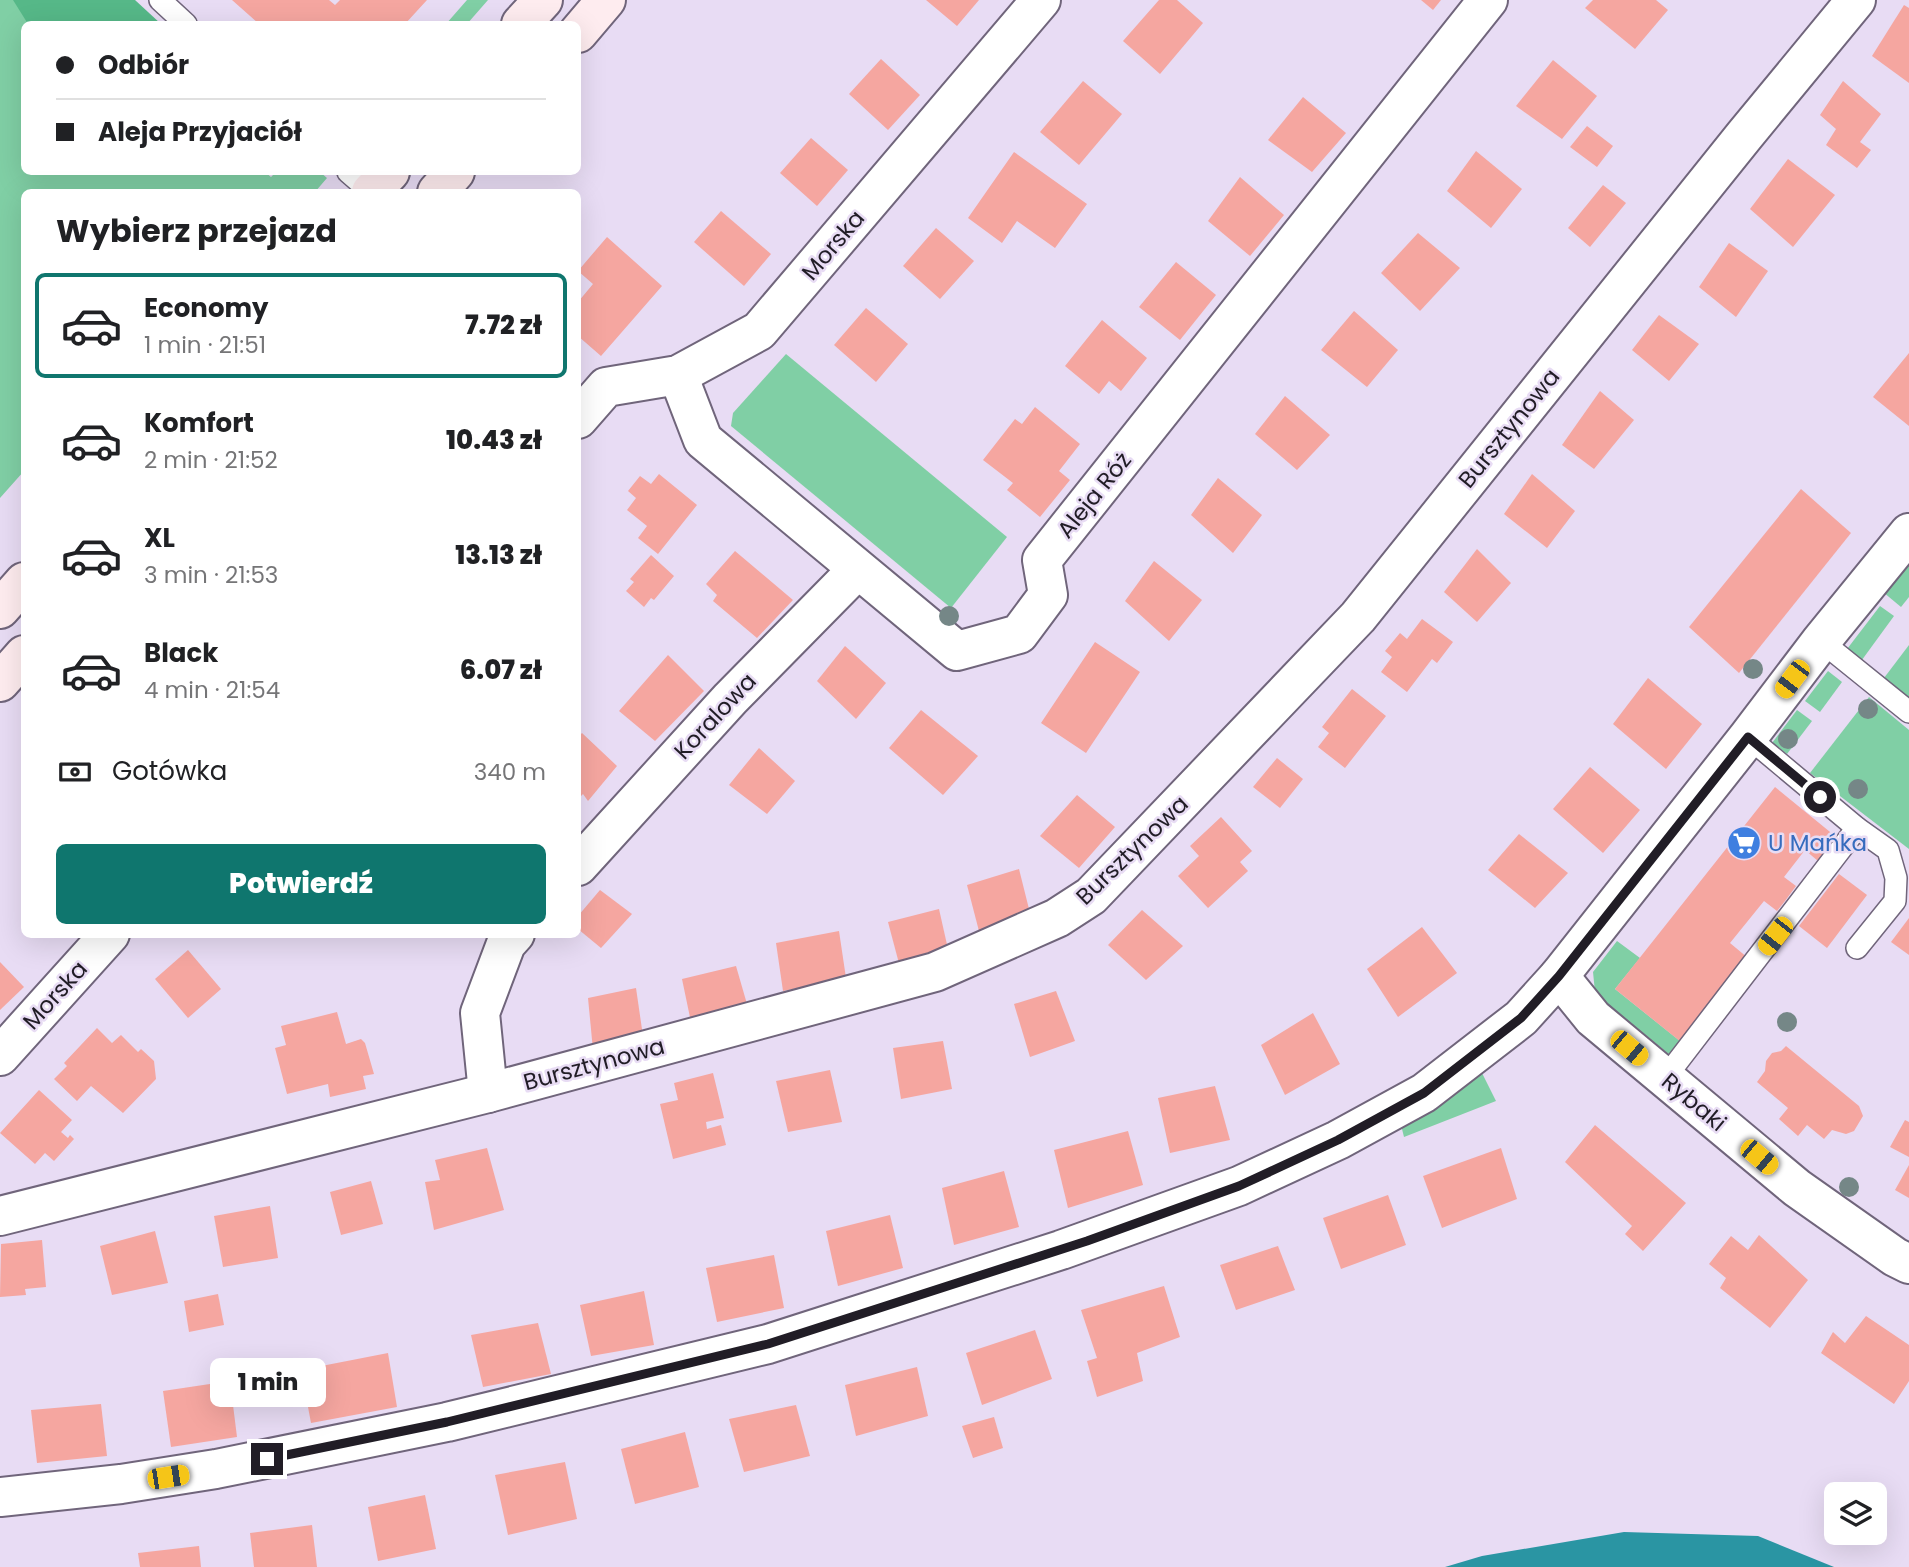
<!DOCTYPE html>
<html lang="pl">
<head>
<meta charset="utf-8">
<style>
  body { margin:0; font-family:Poppins,sans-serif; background:#f6f6f6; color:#202124; height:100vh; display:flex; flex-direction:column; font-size:26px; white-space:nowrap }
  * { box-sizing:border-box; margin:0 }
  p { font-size:23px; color:#757577 }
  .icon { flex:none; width:38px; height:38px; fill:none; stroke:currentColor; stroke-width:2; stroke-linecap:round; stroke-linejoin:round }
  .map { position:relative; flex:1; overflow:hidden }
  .panel { position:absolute; left:21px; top:189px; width:560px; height:749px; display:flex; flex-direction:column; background:#fff; border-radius:10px; box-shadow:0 7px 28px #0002 }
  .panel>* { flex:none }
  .top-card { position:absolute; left:21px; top:21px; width:560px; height:154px; border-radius:10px; box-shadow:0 7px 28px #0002; display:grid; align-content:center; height:154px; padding:0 35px; background:#fff }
  .tools { position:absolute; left:1824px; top:1482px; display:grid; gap:14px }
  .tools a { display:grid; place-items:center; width:63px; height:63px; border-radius:10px; background:#fff; box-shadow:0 7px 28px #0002; font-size:35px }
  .end { position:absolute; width:32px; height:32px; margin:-16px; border:9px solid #211d26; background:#fff; box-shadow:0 0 0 4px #fff }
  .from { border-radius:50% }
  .bubble { position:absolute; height:49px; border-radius:10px; background:#fff; box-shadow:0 7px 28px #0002; font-size:23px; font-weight:800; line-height:49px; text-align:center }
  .car { position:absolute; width:21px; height:42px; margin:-21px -10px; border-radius:9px; box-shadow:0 0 5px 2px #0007; background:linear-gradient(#f5c518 24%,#345 0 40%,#f5c518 0 76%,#345 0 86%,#f5c518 0) }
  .top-card b { display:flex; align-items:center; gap:24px; height:66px; font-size:26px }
  .top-card b+b { border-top:2px solid #e0e0e0 }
  .top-card i { width:18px; height:18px; background:#202124 }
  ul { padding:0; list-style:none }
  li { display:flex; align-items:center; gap:21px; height:105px; margin:0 14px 10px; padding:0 21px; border:4px solid transparent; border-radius:10px }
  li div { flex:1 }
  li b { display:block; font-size:26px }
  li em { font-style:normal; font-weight:800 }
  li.active { border-color:#0f766e }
  li>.icon { width:63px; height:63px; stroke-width:1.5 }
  h2 { padding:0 35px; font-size:32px; line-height:84px }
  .pay { display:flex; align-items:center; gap:18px; height:77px; padding:0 35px; font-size:26px }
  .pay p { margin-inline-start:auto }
  .action { display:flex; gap:14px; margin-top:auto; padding:14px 35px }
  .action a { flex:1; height:80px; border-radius:10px; background:#0f766e; color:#fff; font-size:28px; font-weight:800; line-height:80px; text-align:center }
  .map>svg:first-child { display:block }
</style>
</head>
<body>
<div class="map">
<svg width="1909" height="1567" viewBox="0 0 1909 1567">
  <rect width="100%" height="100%" fill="#e8dcf4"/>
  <!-- green -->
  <g fill="#80cfa5">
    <polygon points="0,0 23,0 49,24 24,24 24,172 265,172 271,177 276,172 320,172 327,178 315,192 24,192 24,471 0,498"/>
    <polygon points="467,0 488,0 467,24 446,24"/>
    <polygon points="786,354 1007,537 951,608 731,426 733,413"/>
    <polygon points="1909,558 1909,597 1901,607 1883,592"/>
    <polygon points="1880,606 1894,616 1859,664 1844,653"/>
    <polygon points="1909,645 1909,698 1884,678"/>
    <polygon points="1828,671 1842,682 1820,712 1805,701"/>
    <polygon points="1869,697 1909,730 1909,849 1810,773"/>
    <polygon points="1797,710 1812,721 1787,754 1772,743"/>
    <polygon points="1617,941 1640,958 1615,989 1680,1041 1670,1055 1601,999 1595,992 1593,972"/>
    <polygon points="1481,1071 1496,1101 1404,1137 1401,1125"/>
  </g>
  <!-- forest -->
  <polygon fill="#56b888" points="13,0 135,0 161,24 28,24"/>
  <!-- water -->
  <polygon fill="#2a95a3" points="1624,1532 1758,1536 1834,1567 1445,1567 1482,1556"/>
  <!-- building -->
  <g fill="#f5a6a0">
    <polygon points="232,0 329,0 335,5 340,0 427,0 405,24 259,24"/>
    <polygon points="926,0 979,0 957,26"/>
    <polygon points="1159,0 1177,0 1203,23 1160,74 1123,41"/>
    <polygon points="1421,0 1441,0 1433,10"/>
    <polygon points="1593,0 1656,0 1668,10 1635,49 1585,8"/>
    <polygon points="1904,5 1909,8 1909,83 1872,56"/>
    <polygon points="881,59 920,95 888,130 849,94"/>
    <polygon points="1553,60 1597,96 1562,139 1516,106"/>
    <polygon points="1083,81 1122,114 1079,165 1040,132"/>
    <polygon points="1843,81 1881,114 1860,142 1871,150 1857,168 1826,145 1836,129 1820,115"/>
    <polygon points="1303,97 1346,133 1312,172 1268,140"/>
    <polygon points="1587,126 1613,146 1597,167 1570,147"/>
    <polygon points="811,138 848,170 817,206 780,173"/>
    <polygon points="1476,151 1522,189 1491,228 1447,191"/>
    <polygon points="1014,152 1087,204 1055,248 1017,221 1002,243 968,218"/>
    <polygon points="1788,159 1835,195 1793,247 1750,209"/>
    <polygon points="1240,177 1284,215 1250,256 1208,221"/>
    <polygon points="1603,185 1626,203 1590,247 1568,228"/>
    <polygon points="721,211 771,254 744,286 694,242"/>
    <polygon points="936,228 974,261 940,299 903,266"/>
    <polygon points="1418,233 1460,268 1420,311 1381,273"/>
    <polygon points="607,237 662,286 601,356 578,336 578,302 593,284 578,271"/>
    <polygon points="1729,243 1768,271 1736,317 1699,287"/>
    <polygon points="1176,262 1216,295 1180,340 1139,307"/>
    <polygon points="866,308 908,344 876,382 834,345"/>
    <polygon points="1354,311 1398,350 1367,387 1321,350"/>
    <polygon points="1659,315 1699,344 1669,381 1632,350"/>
    <polygon points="1102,320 1147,358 1121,391 1109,381 1099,394 1065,366"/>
    <polygon points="1909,353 1909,426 1873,397"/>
    <polygon points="1600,391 1634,420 1594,469 1562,445"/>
    <polygon points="1285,396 1330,435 1297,470 1255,434"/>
    <polygon points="1035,407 1080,444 1059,471 1070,480 1040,517 1007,490 1013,483 983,460 1015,419 1022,424"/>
    <polygon points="659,474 697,505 658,554 638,538 647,526 627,510 636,498 628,491 640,476 651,484"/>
    <polygon points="1532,474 1575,511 1547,548 1504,514"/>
    <polygon points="1218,478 1262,515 1233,553 1191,515"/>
    <polygon points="1801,489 1851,533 1739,673 1689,627"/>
    <polygon points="1477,549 1511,583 1477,622 1444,592"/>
    <polygon points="735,551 793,600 757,638 713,601 717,595 706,584"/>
    <polygon points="651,555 674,576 654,600 651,598 644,607 626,591 634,582 630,579"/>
    <polygon points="1154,561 1202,600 1169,641 1125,601"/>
    <polygon points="1422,619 1453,642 1437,663 1432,659 1407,692 1381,672 1392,657 1385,651 1400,633 1407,639"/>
    <polygon points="1095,642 1140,672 1086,753 1041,723"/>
    <polygon points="845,646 886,683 856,719 817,681"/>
    <polygon points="668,655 704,691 655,741 619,711"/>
    <polygon points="1648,678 1702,724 1666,769 1613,724"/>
    <polygon points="1352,689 1386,716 1345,768 1318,747 1329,733 1322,727"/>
    <polygon points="921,710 978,756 943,795 889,748"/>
    <polygon points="582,733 617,766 588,801 583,794 578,799 578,737"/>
    <polygon points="759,748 795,781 767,814 729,785"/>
    <polygon points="1277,758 1303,779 1280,808 1253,787"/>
    <polygon points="1590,767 1640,810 1603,853 1553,809"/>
    <polygon points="1775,787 1835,836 1824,849 1827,851 1818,861 1805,850 1784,877 1796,886 1785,901 1777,911 1764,901 1730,943 1748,958 1681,1042 1615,989"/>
    <polygon points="1077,795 1115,827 1079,868 1040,836"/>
    <polygon points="1221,817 1252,851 1240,862 1248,871 1208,908 1178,876 1199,856 1190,846"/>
    <polygon points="1519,834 1568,873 1535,908 1488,870"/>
    <polygon points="1019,869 1031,917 980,935 967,885"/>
    <polygon points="1839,874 1867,895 1827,948 1799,926"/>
    <polygon points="600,890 632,914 601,948 578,929 578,916"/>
    <polygon points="939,909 950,958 901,971 888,922"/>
    <polygon points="1142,910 1183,946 1146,980 1108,945"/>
    <polygon points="1909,918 1909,955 1891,942"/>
    <polygon points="1422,927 1457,973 1398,1017 1367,969"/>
    <polygon points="839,931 846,978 783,991 776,943"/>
    <polygon points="188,950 221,989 188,1018 155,979"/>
    <polygon points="0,962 24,987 0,1010"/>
    <polygon points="736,966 749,1011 692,1027 682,979"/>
    <polygon points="636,988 644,1043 593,1050 588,998"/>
    <polygon points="1056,991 1075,1041 1030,1057 1014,1004"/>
    <polygon points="337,1012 346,1044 361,1039 365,1043 374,1074 363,1076 366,1089 330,1097 328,1084 287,1094 275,1048 286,1045 281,1026"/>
    <polygon points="1313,1013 1340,1064 1285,1095 1261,1045"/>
    <polygon points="97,1028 112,1043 121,1035 138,1052 141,1049 154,1061 156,1079 123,1113 91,1086 77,1101 54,1079 67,1066 64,1063"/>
    <polygon points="943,1041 952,1089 901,1099 893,1048"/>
    <polygon points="1786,1046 1859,1106 1863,1116 1854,1131 1846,1134 1832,1130 1824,1139 1807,1125 1798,1136 1779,1119 1788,1108 1757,1082 1765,1071 1766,1061 1772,1053 1781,1051"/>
    <polygon points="830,1070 842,1122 788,1132 776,1081"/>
    <polygon points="713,1073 724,1118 706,1122 707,1129 721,1125 726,1145 673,1159 660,1104 678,1100 674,1083"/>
    <polygon points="1215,1086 1230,1140 1170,1153 1158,1098"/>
    <polygon points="39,1090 72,1120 61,1132 68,1138 70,1135 74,1139 54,1161 45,1153 35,1164 0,1133"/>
    <polygon points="1905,1120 1909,1122 1909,1157 1890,1147"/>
    <polygon points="1595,1125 1686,1203 1643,1251 1625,1234 1632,1226 1565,1162"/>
    <polygon points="1128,1131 1143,1185 1068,1208 1054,1150"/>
    <polygon points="487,1148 504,1210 434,1230 425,1182 440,1180 435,1160"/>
    <polygon points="1501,1148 1517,1199 1442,1228 1423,1176"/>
    <polygon points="1909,1165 1909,1198 1895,1190"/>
    <polygon points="1004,1171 1019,1227 954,1245 942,1188"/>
    <polygon points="371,1181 383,1224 341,1235 330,1192"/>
    <polygon points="1388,1195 1406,1245 1341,1269 1323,1218"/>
    <polygon points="270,1206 278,1258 223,1267 214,1216"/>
    <polygon points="890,1215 903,1268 838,1286 826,1231"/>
    <polygon points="155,1231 168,1283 112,1295 100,1246"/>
    <polygon points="1759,1235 1808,1280 1770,1328 1720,1288 1726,1278 1709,1264 1731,1236 1748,1250"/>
    <polygon points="42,1240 46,1287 25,1289 26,1295 0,1297 1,1244"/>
    <polygon points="1278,1246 1295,1290 1236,1310 1220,1265"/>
    <polygon points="774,1255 784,1308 717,1322 706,1268"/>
    <polygon points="1164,1286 1180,1337 1137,1353 1143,1381 1097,1397 1087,1361 1097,1358 1081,1310"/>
    <polygon points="644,1291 654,1345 591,1356 580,1305"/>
    <polygon points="218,1294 224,1325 189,1332 184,1301"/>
    <polygon points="1866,1316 1909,1345 1909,1381 1894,1404 1821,1353 1833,1332 1845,1343"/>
    <polygon points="538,1323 551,1374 483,1387 471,1335"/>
    <polygon points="1035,1330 1052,1379 982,1405 966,1353"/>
    <polygon points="388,1353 397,1407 311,1423 301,1370"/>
    <polygon points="917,1367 928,1416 856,1436 845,1385"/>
    <polygon points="230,1381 237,1437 171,1447 163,1391"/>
    <polygon points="101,1404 107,1456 37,1463 31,1410"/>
    <polygon points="796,1405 810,1456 744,1472 729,1419"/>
    <polygon points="994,1417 1003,1448 973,1458 962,1426"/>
    <polygon points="685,1432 699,1487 635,1504 621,1449"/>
    <polygon points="565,1462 577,1519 508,1535 495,1475"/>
    <polygon points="425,1495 436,1549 378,1561 368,1507"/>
    <polygon points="312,1525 317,1567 254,1567 250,1533"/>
    <polygon points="199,1546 201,1567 140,1567 138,1553"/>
  </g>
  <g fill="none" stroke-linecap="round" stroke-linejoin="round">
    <!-- service casing -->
    <g stroke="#70657b" stroke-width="24">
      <g id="service">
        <polyline points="160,0 186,24"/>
        <polyline points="348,172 371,192"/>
        <polyline points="1821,641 1909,712"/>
        <polyline points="1748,737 1857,828 1888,850 1896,878 1895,901 1857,948"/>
        <polyline points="1665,1078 1857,828"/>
      </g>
    </g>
    <!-- minor casing -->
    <g stroke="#70657b" stroke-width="42">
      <g id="minor">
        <polyline points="678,375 703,440 957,651 1019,634 1048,595 1042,560 1488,0"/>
        <polyline points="578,419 606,387 678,375 759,331 1041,0"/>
        <polyline points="578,866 730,699 857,570"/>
        <polyline points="1559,976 1593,1018 1797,1188 1895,1257 1909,1264"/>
        <polyline points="0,1056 110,934"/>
        <polyline points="488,1093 480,1013 506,944 515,934"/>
        <polyline points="0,1216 488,1093 935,972 1057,918 1091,896 1358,617 1744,136 1856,0"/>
        <polyline points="0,1497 121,1484 216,1469 447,1422 768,1344 1061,1250 1239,1186 1338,1140 1424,1093 1521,1018 1559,976 1748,737 1821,641 1909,533"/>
      </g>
    </g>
    <!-- secondary casing -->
    <g stroke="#70657b" stroke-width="42">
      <g id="secondary">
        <polyline points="521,24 543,0"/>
        <polyline points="578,33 606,0"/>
        <polyline points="371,192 390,172"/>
        <polyline points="437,192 455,172"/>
        <polyline points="0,609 24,582"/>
        <polyline points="0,682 24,655"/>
      </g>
    </g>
    <!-- service -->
    <use href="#service" stroke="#fff" stroke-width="21"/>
    <!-- minor -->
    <use href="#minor" stroke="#fff" stroke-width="38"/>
    <!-- secondary -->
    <use href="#secondary" stroke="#feecef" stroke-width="38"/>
  </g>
  <!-- trees -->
  <g fill="#758787">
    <circle cx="949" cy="616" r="10"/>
    <circle cx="1753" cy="669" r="10"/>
    <circle cx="1868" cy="709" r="10"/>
    <circle cx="1788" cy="739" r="10"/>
    <circle cx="1858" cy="789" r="10"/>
    <circle cx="1787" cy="1022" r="10"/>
    <circle cx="1849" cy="1187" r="10"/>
  </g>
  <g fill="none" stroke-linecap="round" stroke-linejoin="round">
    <!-- route -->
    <polyline stroke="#211d26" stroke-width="9" points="267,1459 447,1422 768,1344 1087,1241 1239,1186 1338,1140 1424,1093 1521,1018 1559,976 1748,737 1820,797"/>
  </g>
  <!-- icons -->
  <defs>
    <g id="supermarket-disc" transform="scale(1.75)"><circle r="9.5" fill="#3f7fe0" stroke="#e8dcf4"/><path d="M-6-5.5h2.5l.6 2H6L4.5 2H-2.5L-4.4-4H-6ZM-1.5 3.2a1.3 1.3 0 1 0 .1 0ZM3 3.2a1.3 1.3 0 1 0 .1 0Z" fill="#fff"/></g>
  </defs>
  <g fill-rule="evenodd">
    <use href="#supermarket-disc" x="1744" y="843"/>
  </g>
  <g text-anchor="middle" stroke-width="5" stroke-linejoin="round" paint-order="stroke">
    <!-- street labels -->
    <g font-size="23" fill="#211d26" stroke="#e8dcf4">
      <text transform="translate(833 245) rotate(-50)" y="8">Morska</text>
      <text transform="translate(1509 428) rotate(-51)" y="8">Bursztynowa</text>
      <text transform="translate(1094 495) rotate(-51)" y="8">Aleja Róż</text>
      <text transform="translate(715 716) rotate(-47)" y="8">Koralowa</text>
      <text transform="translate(1132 850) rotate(-44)" y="8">Bursztynowa</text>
      <text transform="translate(55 995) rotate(-48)" y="8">Morska</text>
      <text transform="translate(594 1064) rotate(-15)" y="8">Bursztynowa</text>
      <text transform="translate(1694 1102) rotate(40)" y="8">Rybaki</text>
    </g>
    <!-- shop labels -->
    <g font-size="23" fill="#366cbe" stroke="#e8dcf4" text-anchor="start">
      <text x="1768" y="851">U Mańka</text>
    </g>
  </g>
</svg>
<div class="tools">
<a><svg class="icon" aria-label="layers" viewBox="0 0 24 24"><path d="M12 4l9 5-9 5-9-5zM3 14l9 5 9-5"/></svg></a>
</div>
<i class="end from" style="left:1820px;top:797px"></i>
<i class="end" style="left:267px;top:1459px"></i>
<div class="bubble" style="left:210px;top:1358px;width:116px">1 min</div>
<i class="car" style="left:1792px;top:679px;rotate:217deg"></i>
<i class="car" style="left:1775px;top:936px;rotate:218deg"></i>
<i class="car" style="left:1629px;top:1048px;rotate:130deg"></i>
<i class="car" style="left:1759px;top:1157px;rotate:130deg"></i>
<i class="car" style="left:168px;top:1477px;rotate:81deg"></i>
<div class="top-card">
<b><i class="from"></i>Odbiór</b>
<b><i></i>Aleja Przyjaciół</b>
</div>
<section class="panel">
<h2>Wybierz przejazd</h2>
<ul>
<li class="active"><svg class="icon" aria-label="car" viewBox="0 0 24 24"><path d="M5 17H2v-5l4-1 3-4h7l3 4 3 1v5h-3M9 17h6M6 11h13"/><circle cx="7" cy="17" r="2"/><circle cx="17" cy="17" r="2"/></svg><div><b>Economy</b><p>1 min · 21:51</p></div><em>7.72 zł</em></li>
<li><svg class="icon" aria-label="car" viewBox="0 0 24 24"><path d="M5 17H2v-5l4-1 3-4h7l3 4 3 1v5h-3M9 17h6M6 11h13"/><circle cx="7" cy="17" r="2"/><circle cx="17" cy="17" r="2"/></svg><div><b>Komfort</b><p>2 min · 21:52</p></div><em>10.43 zł</em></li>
<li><svg class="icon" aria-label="car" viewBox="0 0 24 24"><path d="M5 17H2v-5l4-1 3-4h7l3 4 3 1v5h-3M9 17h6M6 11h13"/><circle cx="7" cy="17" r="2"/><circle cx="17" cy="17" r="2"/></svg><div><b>XL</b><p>3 min · 21:53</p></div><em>13.13 zł</em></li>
<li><svg class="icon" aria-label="car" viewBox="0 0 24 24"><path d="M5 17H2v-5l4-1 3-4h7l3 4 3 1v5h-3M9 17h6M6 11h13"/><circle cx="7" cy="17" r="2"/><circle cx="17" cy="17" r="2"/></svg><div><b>Black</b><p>4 min · 21:54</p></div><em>6.07 zł</em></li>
</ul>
<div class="pay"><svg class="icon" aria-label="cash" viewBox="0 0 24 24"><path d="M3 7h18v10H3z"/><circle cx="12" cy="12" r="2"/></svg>Gotówka<p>340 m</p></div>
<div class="action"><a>Potwierdź</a></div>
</section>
</div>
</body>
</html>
